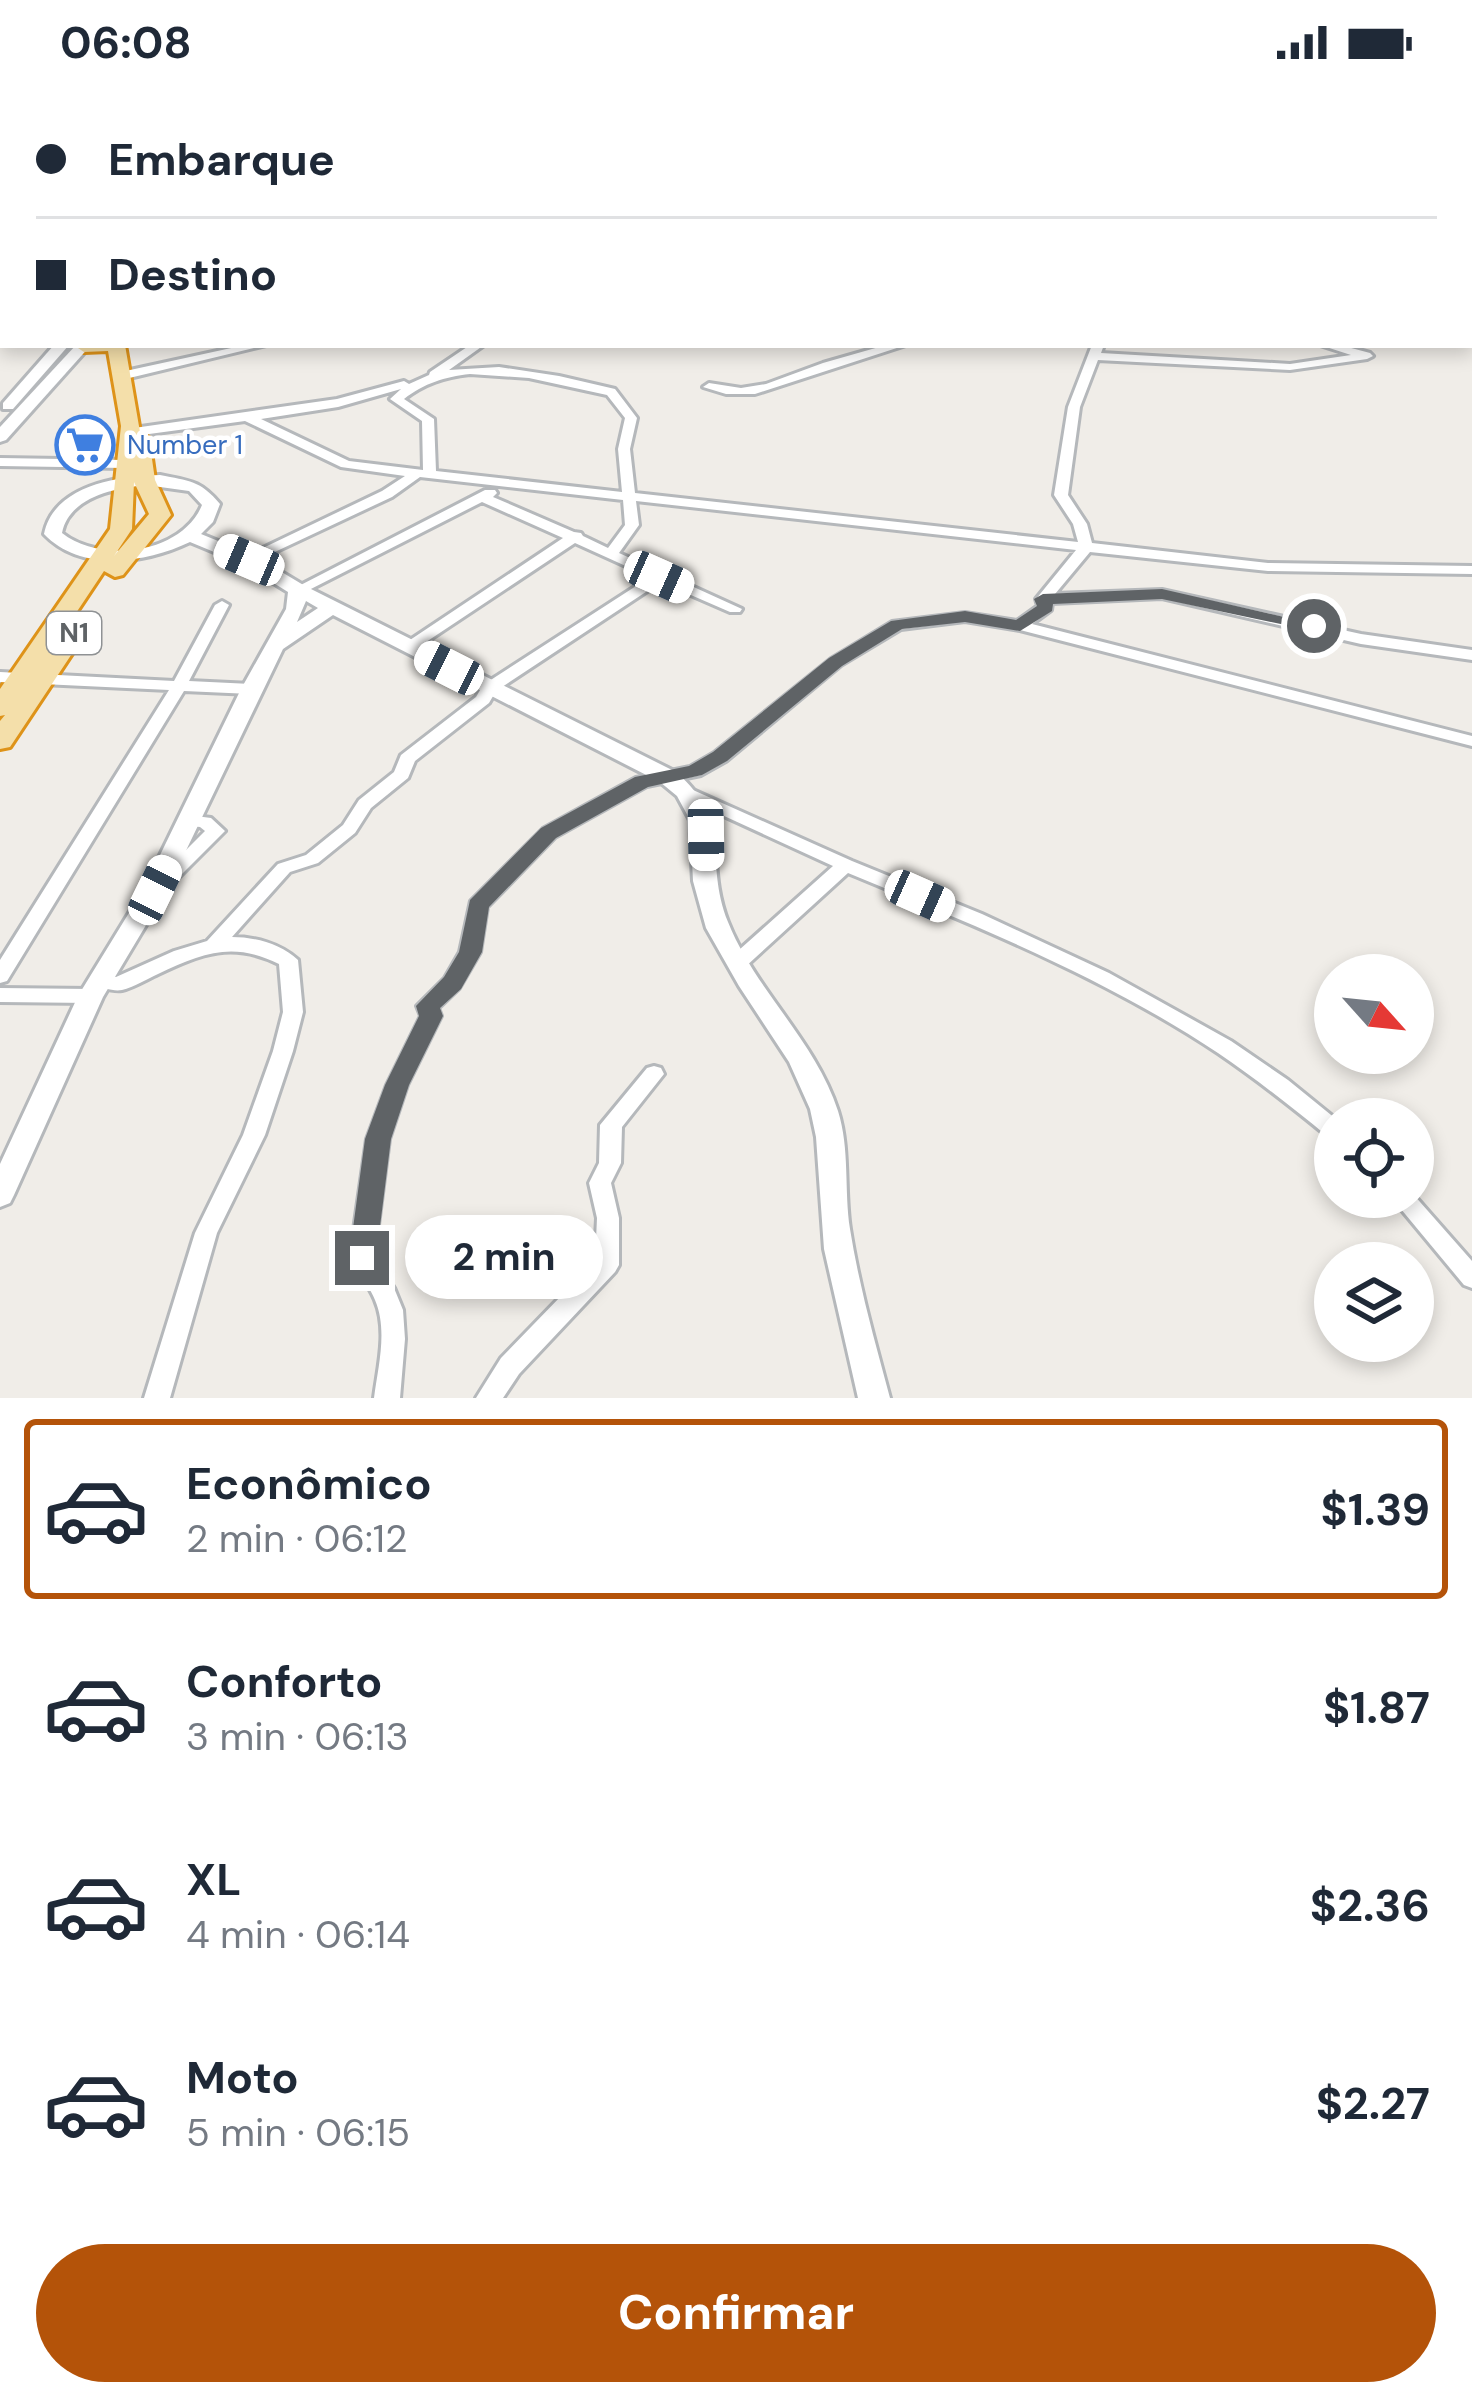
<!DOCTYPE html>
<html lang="pt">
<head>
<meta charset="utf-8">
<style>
  body { margin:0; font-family:"DM Sans",sans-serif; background:#f6f6f7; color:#1f2937; height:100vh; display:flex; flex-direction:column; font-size:45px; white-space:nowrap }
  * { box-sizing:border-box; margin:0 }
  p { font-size:39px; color:#747a83 }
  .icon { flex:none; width:66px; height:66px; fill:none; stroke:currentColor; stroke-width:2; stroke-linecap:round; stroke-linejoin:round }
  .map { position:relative; height:1314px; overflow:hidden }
  .side { display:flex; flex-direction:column; background:#fff; flex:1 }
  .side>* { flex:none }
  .hud { position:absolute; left:0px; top:0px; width:1473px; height:264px; box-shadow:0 6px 18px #0003; display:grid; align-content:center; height:264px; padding:0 36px; background:#fff }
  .needle { width:78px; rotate:117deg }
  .tools { position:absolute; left:1314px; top:870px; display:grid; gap:24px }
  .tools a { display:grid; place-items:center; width:120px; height:120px; border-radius:50%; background:#fff; box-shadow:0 6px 18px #0003; font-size:60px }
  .end { position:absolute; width:54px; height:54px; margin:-27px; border:15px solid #5f6366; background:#fff; box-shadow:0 0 0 6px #fff }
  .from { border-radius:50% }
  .bubble { position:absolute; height:84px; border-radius:42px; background:#fff; box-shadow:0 6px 18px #0003; font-size:39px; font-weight:700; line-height:84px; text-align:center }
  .car { position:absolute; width:36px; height:72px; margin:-36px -18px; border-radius:15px; box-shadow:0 0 9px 3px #0007; background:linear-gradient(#fff 24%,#345 0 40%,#fff 0 76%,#345 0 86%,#fff 0) }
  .hud b { display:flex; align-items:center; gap:42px; height:114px; font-size:45px }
  .hud b+b { border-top:3px solid #e0e1e3 }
  .hud i { width:30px; height:30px; background:#1f2937 }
  ul { padding:21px 0 0; list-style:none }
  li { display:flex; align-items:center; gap:36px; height:180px; margin:0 24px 18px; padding:0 12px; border:6px solid transparent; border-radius:12px }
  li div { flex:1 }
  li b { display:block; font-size:45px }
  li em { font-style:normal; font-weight:700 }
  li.selected { border-color:#b45309 }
  li>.icon { width:108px; height:108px; stroke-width:1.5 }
  .button { display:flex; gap:24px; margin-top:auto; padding:24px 36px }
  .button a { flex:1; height:138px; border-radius:72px; background:#b45309; color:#fff; font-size:48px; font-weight:700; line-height:138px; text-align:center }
  .status { display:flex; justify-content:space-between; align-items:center; height:84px; padding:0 60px; background:#fff; direction:ltr }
  .status svg { height:33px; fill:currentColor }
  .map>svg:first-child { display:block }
</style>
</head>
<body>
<div class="status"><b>06:08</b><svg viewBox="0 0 49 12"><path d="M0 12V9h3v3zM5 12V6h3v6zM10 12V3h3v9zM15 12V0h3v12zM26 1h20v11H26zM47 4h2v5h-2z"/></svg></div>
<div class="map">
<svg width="1472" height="1314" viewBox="0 0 1472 1314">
  <rect width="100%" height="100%" fill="#f0ede8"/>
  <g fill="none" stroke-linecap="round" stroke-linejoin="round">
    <!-- stream -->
    <polyline stroke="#b1ddf6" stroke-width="3" points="1338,0 1347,3"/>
    <!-- minor casing -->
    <g stroke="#b5b8bb" stroke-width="6">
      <g id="minor">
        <polygon points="397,0 408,0 404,3 393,3"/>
        <polygon points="494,0 506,0 501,3 489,3"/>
        <polygon points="756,0 766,0 763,3 753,3"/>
        <polygon points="839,0 849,0 853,3 843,3"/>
        <polygon points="1045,0 1054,0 1052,3 1043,3"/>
        <rect x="0" y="71" width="3" height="6"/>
        <rect x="1470" y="90" width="2" height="6"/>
        <polygon points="3,141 3,147 0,148 0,142"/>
        <polygon points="3,211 3,217 0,218 0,212"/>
        <rect x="0" y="228" width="3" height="6"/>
        <polygon points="245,261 266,261 121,296 115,292 121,288"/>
        <path d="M470,261H484L449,286L499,283L559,292L615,305L637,334L630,365L635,409L1078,458L1073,440L1054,411L1068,323L1092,261H1104L1101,269L1290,280L1351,271L1320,261H1340L1370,269L1373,272L1367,275L1290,286L1098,276L1080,323L1068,411L1087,440L1092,459L1268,479L1472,482V490L1268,487L1090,468L1055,510L1162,506L1361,550L1472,566V576L1361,560L1162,514L1052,519L1051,526L1032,540L1472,652V662L1020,546L965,537L901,545L841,581L726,677L701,691L647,702L555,753L487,823L480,868L459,904L438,924L441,932L407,1001L389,1055L374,1172L394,1204L403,1226L405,1255L400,1314H374C378,1283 388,1246 375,1216C369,1201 358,1189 350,1174L367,1055L387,1001L421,932L417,922L445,894L460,868L471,817L543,745L636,694L690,683L714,669L831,575L892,538L965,529L1017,537L1038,522L1036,515L1076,466L636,417L639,441L619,469L742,525L740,528H730L661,498L496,607L489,619L415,677L408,694L371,724L355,749L318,779L290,788L232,853C255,853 281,860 298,876L303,928L293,967L265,1051L217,1149L170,1314H144L195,1149L243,1051L273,967L283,928L279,880C233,857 202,869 158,890C147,895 134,903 122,906C113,908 103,903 94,901L91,896L94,891L101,889L116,893L174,867L207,857L278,780L306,771L343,741L359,716L394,688L401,671L476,613L483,601L650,493L575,459L414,566H404L401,563L404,560L563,454L482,418L303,509H293L291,506L485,406H495L497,409L493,413L574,448L581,449L583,452L608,464L625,441L623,416L420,393L392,413L249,480L242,476L244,473L382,407L405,392L341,383L245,337L127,353L121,349L127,345L337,315L404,297L409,300L429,291L430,288ZM470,290L529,294L607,311L625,334L618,365L622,408L436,387L434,335L404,315C425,299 444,293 470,290ZM401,305L390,315L422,337L423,386L349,377L261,335L338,323Z"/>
        <polygon points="886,261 906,261 755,310 726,310 703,303 709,299 741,304 766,300 823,279"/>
        <polygon points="0,374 124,376 130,380 124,384 0,382"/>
        <polygon points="222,517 229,521 189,597 251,600 259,605 251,610 184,607 7,897 0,899 0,876 169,606 0,598 0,588 174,597 215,521"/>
        <path d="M693,706L852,777L982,830L1109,889L1231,957L1288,996L1336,1035L1335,1054L1327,1052C1292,1023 1256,995 1218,969C1104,893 974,841 848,789L744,884H730L727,879L730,874L833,782L687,715L684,711Z"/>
        <polygon points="188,731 211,734 225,747 169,803 157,803 154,799 157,795 205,747 200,743 182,741 179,737"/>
        <polygon points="0,904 91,905 98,907 101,912 98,917 91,919 0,918"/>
        <polygon points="654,982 661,984 664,990 622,1043 621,1079 611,1099 619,1134 619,1181 615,1188 519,1290 503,1314 476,1314 501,1274 595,1177 597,1134 589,1099 599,1079 600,1041 647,984"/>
        <polygon points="1413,1110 1472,1177 1472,1204 1464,1201 1391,1113 1413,1113"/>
      </g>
    </g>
    <!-- tertiary casing -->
    <g stroke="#b5b8bb" stroke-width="6">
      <g id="tertiary">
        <polygon points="54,261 69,261 13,325 3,325 3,319"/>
        <polygon points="76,261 91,261 6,356 0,358 0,343"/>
        <path d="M160,391C189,397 200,396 220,420L213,438L201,450L255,472L305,502L676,688C734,738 703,774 728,838C755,906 815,956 838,1027C850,1065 844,1106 850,1145C859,1202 875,1258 890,1314H858L824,1165L816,1053L810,1025L789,978L739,902L706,844L693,797L690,736L677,712L660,698L333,531L283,565L167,806L103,913L14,1111L10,1119L0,1123V1080L78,912L143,806L241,605L286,525L288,508L243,480L190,458C146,479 81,489 44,450C54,401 118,392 160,391ZM146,401L189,407L202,421C182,470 101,480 62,449C69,413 115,404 146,401ZM306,517L318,524L297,538Z"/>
      </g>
    </g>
    <!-- trunk casing -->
    <g stroke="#de9319" stroke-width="6">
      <g id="trunk">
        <rect x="73" y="0" width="14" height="3"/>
        <path d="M125,261L140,348L149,354L155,396L171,431L123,491L115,493L104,487L74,532L90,533L93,538L10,663L0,665V637L5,631L0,632V605L110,445L121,342L108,267L84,268L75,262ZM134,398L149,430L114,472L132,445Z"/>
      </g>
    </g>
    <!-- minor -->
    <use href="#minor" fill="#fff" fill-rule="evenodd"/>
    <!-- tertiary -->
    <use href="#tertiary" fill="#fff" fill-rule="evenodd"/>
    <!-- trunk -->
    <use href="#trunk" fill="#f4dfaa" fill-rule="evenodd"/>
  </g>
  <!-- route -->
  <polygon fill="#5f6366" points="1162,505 1323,542 1314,547 1162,515 1053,520 1052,527 1020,547 965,538 902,545 842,582 727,677 702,691 648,703 556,754 489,823 482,868 461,905 440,924 443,932 409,1001 391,1055 376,1174 372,1182 353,1182 349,1174 365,1055 385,1001 419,932 416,922 444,893 459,868 470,816 541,744 635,693 689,682 713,668 829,574 891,537 965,527 1016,536 1037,522 1034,515 1043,510"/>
  <!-- icons -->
  <defs>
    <g id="supermarket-ring" transform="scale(3)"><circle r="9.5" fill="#fff" stroke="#3f7fe0" stroke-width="1.5"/><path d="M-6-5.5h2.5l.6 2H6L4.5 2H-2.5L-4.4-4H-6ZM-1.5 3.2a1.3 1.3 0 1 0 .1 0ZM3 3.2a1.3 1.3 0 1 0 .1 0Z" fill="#3f7fe0"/></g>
  </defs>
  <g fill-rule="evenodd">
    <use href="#supermarket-ring" x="85" y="361"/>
  </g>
  <g text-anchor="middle" stroke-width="9" stroke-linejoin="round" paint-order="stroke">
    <!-- far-shop labels -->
    <g font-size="27" fill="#366cbe" stroke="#fff" text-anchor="start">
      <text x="127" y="370">Number 1</text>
    </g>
    <!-- shield labels -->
    <rect fill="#fff" stroke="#8f9294" stroke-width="3" x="47" y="528" width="54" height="42" rx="9"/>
    <g font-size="27" font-weight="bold" fill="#5f6366">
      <text x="74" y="558">N1</text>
    </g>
  </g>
</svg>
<div class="tools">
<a><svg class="needle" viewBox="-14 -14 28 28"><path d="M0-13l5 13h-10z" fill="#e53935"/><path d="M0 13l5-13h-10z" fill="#747a83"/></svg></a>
<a><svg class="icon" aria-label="locate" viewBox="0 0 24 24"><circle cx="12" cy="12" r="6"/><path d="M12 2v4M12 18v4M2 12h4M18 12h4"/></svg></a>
<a><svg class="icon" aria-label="layers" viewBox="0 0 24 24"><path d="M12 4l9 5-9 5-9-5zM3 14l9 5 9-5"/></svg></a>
</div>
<i class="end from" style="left:1314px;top:542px"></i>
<i class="end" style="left:362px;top:1174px"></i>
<div class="bubble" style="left:405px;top:1131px;width:198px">2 min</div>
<i class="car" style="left:249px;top:476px;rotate:293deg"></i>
<i class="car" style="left:659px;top:493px;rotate:114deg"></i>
<i class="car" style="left:449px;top:584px;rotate:297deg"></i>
<i class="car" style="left:706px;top:751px;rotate:179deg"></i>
<i class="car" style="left:155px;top:806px;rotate:26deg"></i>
<i class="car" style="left:920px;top:812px;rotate:114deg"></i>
<div class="hud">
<b><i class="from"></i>Embarque</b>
<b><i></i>Destino</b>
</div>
</div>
<section class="side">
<ul>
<li class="selected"><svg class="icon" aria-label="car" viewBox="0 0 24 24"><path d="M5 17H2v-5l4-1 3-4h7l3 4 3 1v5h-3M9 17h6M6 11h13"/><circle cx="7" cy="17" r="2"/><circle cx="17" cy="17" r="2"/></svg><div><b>Econômico</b><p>2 min · 06:12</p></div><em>$1.39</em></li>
<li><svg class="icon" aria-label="car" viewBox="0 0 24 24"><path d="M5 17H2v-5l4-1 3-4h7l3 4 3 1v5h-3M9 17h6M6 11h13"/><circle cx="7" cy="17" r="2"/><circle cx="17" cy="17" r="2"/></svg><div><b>Conforto</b><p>3 min · 06:13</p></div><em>$1.87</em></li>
<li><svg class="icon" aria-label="car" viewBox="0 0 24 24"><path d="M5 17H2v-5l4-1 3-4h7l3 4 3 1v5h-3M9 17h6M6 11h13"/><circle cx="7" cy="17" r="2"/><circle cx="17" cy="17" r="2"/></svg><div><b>XL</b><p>4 min · 06:14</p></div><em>$2.36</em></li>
<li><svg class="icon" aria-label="car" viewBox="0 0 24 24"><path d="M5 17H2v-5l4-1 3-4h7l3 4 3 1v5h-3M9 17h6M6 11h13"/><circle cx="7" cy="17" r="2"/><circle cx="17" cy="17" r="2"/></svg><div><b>Moto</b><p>5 min · 06:15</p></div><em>$2.27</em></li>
</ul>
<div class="button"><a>Confirmar</a></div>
</section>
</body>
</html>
